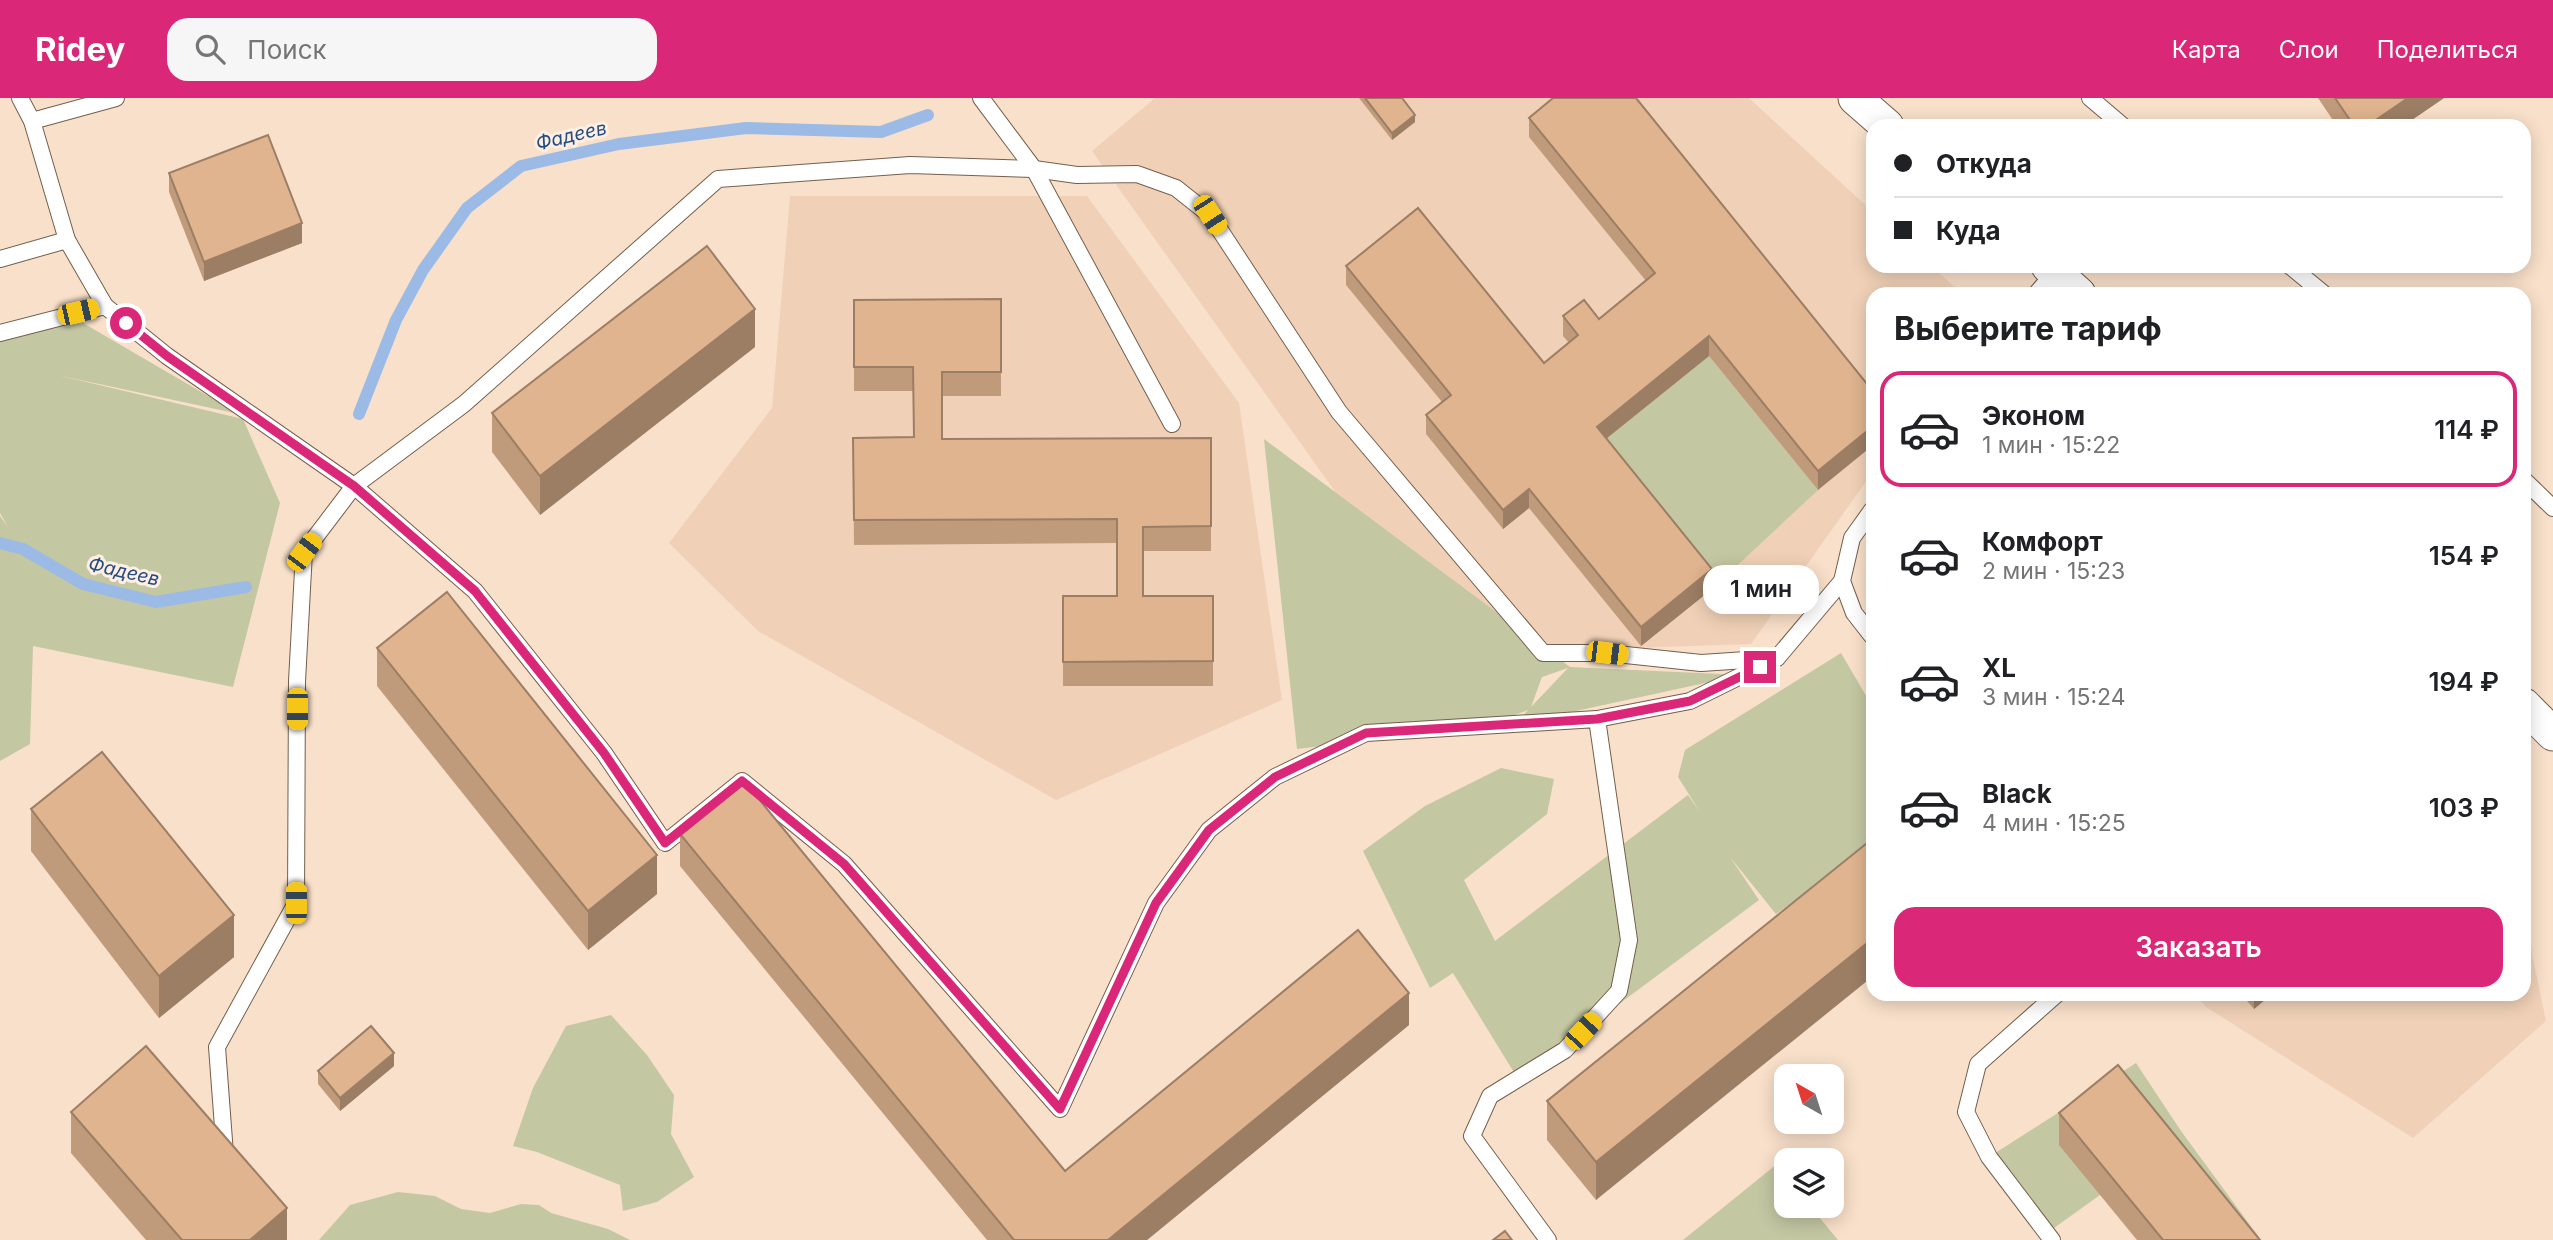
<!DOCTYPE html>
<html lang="ru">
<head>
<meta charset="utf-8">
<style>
  body { margin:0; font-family:Inter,sans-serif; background:#f6f6f6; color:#202124; height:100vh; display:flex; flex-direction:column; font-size:26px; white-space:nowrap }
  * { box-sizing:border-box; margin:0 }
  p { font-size:23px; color:#757577 }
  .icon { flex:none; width:38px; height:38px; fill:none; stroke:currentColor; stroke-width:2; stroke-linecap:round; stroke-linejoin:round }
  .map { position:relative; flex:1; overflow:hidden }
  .panel { position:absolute; left:1866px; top:189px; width:665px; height:714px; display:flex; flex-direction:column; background:#fff; border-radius:21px; box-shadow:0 4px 18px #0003 }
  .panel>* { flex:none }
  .banner { position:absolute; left:1866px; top:21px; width:665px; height:154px; border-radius:21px; box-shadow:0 4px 18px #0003; display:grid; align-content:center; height:154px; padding:0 28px; background:#fff }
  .needle { width:46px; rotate:321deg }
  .fabs { position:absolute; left:1774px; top:966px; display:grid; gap:14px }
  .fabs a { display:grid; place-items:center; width:70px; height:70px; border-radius:14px; background:#fff; box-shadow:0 4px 18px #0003; font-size:35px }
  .end { position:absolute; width:32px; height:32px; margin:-16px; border:9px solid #db2777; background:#fff; box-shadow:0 0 0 4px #fff }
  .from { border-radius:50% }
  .bubble { position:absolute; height:49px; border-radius:21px; background:#fff; box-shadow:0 4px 18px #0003; font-size:23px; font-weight:600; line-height:49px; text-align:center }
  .car { position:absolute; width:21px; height:42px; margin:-21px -10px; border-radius:9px; box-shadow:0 0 5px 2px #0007; background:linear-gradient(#f5c518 24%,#345 0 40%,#f5c518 0 76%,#345 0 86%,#f5c518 0) }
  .banner b { display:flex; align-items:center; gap:24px; height:66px; font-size:26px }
  .banner b+b { border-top:2px solid #e0e0e0 }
  .banner i { width:18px; height:18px; background:#202124 }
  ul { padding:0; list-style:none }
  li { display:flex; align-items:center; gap:21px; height:116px; margin:0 14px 10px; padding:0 14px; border:4px solid transparent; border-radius:21px }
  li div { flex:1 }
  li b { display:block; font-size:26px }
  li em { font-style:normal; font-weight:600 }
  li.on { border-color:#db2777 }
  li>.icon { width:63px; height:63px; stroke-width:1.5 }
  h2 { padding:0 28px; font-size:32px; line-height:84px }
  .cta { display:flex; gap:14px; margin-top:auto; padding:14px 28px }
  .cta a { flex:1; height:80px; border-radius:21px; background:#db2777; color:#fff; font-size:28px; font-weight:600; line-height:80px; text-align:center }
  header { display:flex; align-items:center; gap:42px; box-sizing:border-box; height:98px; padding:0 35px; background:#db2777; color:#fff }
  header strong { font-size:33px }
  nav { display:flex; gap:38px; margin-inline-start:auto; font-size:24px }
  .search { width:490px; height:63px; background:#f6f6f6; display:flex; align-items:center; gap:18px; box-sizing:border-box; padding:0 24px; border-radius:21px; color:#757577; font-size:26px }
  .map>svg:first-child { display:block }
</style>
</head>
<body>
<header>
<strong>Ridey</strong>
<div class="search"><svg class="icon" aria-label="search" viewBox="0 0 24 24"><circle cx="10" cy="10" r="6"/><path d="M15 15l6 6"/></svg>Поиск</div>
<nav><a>Карта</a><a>Слои</a><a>Поделиться</a></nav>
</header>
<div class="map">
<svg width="2553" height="1142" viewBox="0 0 2553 1142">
  <rect width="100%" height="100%" fill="#f9e0ca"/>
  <!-- built -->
  <g fill="#f0d1b7">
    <polygon points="1155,0 1749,0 1872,113 1872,168 1932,168 1962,196 1872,196 1872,375 1751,546 1451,556 1092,53"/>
    <polygon points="790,98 1087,98 1239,305 1282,602 1056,702 758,533 669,445 772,310"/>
    <polygon points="2524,817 2546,923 2413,1040 2206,909 2195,896 2524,896"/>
  </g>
  <!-- green -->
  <g fill="#c3c7a2" fill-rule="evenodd">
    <polygon points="83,225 239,316 57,277 243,321 280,405 233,589 33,548 30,646 0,663 0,418 8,429 0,415 0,238"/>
    <polygon points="1709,258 1818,392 1712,491 1597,348"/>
    <path d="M1264,341L1570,569L1742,577L1516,626L1528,612L1486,628L1297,651ZM1568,570L1531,609L1542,579Z"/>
    <polygon points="1841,555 1872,608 1872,748 1776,816 1730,759 1759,802 1518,981 1453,875 1430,890 1363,753 1425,708 1501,670 1554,681 1547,716 1464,782 1495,843 1688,697 1700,714 1678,679 1685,652"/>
    <polygon points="611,917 647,957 674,997 671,1036 694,1079 657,1104 623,1113 620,1087 537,1054 513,1048 533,990 566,928"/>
    <polygon points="2136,965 2181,1033 2261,1142 2234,1142 2100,1097 2047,1135 1989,1059"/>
    <polygon points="1777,1066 1787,1079 1787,1108 1810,1108 1838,1142 1683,1142"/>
    <polygon points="398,1094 435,1098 461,1111 490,1115 521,1106 539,1107 551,1115 608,1131 630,1142 319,1142 350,1107"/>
  </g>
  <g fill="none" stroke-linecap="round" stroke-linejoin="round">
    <!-- stream -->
    <g stroke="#9bbbe6" stroke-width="12">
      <polyline points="359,316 396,222 423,172 467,110 521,68 619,46 746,30 881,34 928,17"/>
      <polyline points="0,445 23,451 83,486 156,504 246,489"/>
    </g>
    <!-- lane casing -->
    <g stroke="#745f4c" stroke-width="18">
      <g id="lane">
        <polyline points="20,0 32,23 67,142 105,208"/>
        <polyline points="981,0 1034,71 1172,326"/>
        <polyline points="2090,0 2123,28"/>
        <polyline points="32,23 116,0"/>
        <polyline points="0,161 67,142"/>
        <polyline points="2290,168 2324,196"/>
        <polyline points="2036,196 2055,174"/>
        <polyline points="0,235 105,208 167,258 354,388 475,493 604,655 665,745 742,683 844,766 1060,1011 1156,805 1209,732 1275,679 1366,635 1597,621 1629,842 1619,893 1565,952 1490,998 1472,1038 1548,1142"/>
        <polyline points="2524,382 2553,410"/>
        <polyline points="1872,412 1852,440 1842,483 1854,515 1872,538"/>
        <polyline points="1597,621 1690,603 1777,560 1842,483"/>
        <polyline points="225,1056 217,949 296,805 297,583 304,454 354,388 464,306 718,81 910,67 1034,71 1077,77 1137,76 1176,90 1210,117 1339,314 1543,555 1607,555 1701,565 1777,560"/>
        <polyline points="2052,1142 1989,1059 1966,1014 1978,966 2057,896"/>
      </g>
    </g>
    <!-- street casing -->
    <g stroke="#745f4c" stroke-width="35">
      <g id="street">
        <polyline points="1855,0 1887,28"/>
        <polyline points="2048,168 2079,196"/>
        <polyline points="2524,607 2553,636"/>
      </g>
    </g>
    <!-- lane -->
    <use href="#lane" stroke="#fff" stroke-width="16"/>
    <!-- street -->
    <use href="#street" stroke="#fff" stroke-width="33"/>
  </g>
  <!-- wall -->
  <g fill="#c09b7b">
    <polygon points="1359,0 1402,0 1415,24 1392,42"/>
    <polygon points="2318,0 2444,0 2403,28 2337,28"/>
    <polygon points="1529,20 1872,292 1818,392 1709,258 1606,341 1712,491 1641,548 1529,410 1503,431 1426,336 1426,317 1442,304 1346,187 1346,168 1544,265 1569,245 1563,238 1563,218 1599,221 1646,183 1529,39"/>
    <polygon points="169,75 302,145 204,183 169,94"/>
    <polygon points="1001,201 1001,298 942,298 942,341 1211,340 1211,453 1143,453 1143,498 1213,498 1213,588 1063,588 1063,498 1117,498 1117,445 854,447 853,340 914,339 913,293 854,293 854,202"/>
    <polygon points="755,249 540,417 492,354 492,315"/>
    <polygon points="377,550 657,796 588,852 377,588"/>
    <polygon points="31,711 234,859 159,920 31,753"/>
    <polygon points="680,736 1065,1073 1409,927 1147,1142 987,1142 680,768"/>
    <polygon points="1872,741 1596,1102 1547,1042 1547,1003"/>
    <polygon points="2241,896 2272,896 2254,911"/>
    <polygon points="394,968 340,1013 318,986 318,973"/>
    <polygon points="71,1014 287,1142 146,1142 71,1055"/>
    <polygon points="2059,1015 2260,1142 2137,1142 2059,1047"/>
  </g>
  <!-- shaded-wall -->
  <g fill="#9c7e64">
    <polygon points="2408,0 2444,0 2403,28 2367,28"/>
    <polygon points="1415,17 1415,24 1392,42 1392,35"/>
    <polygon points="302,125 302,145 204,183 204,164"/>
    <polygon points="755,211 755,249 540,417 540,378"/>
    <polygon points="1709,238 1709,258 1597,348 1597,329"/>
    <polygon points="1872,329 1872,348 1818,392 1818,373"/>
    <polygon points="1529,391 1529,410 1503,431 1503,412"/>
    <polygon points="1712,471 1712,491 1641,548 1641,529"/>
    <polygon points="657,757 657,796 588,852 588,813"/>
    <polygon points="234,817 234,859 159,920 159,878"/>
    <polygon points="1872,841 1872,879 1596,1102 1596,1064"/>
    <polygon points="1409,895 1409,927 1147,1142 1108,1142"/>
    <polygon points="2254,896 2272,896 2254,911"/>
    <polygon points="394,955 394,968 340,1013 340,1000"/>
    <polygon points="287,1110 287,1142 250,1142"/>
  </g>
  <!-- building -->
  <g fill="#dfb48f" stroke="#9c7e64" stroke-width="2">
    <polygon points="1365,0 1402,0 1415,17 1392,35"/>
    <polygon points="1553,0 1636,0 1872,292 1872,329 1818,373 1709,238 1597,329 1712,471 1641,529 1529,391 1503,412 1426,317 1451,297 1346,168 1418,110 1544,265 1578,237 1563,218 1584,202 1599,221 1655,175 1529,20"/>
    <polygon points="2335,0 2408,0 2367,28 2354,28"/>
    <polygon points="268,37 302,125 204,164 169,75"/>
    <polygon points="707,148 755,211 540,378 492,315"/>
    <polygon points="1001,201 1001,274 942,274 942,341 1211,340 1211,428 1143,429 1143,498 1213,498 1213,563 1063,564 1063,498 1117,498 1117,421 854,422 853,340 914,339 913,269 854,269 854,202"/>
    <polygon points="447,494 657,757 588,813 377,550"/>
    <polygon points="102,654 234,817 159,878 31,711"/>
    <polygon points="744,683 1065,1073 1358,832 1409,895 1108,1142 1014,1142 680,736"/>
    <polygon points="1872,741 1872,841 1596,1064 1547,1003"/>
    <polygon points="371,928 394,955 340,1000 318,973"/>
    <polygon points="146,948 287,1110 250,1142 182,1142 71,1014"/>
    <polygon points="2118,967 2260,1142 2163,1142 2059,1015"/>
    <polygon points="1505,1133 1512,1142 1493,1142"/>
  </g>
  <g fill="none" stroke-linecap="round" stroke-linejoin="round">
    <!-- route -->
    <polyline stroke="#db2777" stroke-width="9" points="126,225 167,258 354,388 475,493 604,655 665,745 742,683 844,766 1060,1011 1156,805 1209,732 1275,679 1366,635 1597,621 1690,603 1760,569"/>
  </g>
  <g text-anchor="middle" stroke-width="6" stroke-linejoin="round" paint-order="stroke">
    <!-- water labels -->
    <g font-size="19" font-style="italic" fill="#244c82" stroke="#feefe2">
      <text transform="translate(571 37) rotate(-13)" y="7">Фадеев</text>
      <text transform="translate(124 473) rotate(13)" y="7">Фадеев</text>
    </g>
  </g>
</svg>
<div class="fabs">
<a><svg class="needle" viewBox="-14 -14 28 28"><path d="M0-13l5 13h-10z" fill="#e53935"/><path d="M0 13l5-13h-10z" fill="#757577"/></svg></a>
<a><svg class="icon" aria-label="layers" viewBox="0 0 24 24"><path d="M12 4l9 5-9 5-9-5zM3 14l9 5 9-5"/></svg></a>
</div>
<i class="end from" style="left:126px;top:225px"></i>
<i class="end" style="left:1760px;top:569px"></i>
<div class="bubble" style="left:1703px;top:467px;width:116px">1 мин</div>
<i class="car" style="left:1210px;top:117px;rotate:147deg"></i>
<i class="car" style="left:78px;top:214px;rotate:77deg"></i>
<i class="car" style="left:304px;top:454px;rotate:37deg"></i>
<i class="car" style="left:1607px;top:555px;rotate:97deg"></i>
<i class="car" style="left:297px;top:611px;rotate:180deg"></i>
<i class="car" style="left:296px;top:805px;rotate:0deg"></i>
<i class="car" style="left:1583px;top:933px;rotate:43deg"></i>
<div class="banner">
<b><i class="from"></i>Откуда</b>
<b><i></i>Куда</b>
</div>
<section class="panel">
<h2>Выберите тариф</h2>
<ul>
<li class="on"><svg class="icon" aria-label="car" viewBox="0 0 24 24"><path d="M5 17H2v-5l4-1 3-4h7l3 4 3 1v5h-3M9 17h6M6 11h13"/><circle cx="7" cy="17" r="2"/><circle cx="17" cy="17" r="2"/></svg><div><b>Эконом</b><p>1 мин · 15:22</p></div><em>114 ₽</em></li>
<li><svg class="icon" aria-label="car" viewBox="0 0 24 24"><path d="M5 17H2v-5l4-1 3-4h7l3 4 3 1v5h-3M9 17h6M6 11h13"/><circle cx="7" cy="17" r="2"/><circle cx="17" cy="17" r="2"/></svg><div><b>Комфорт</b><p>2 мин · 15:23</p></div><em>154 ₽</em></li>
<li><svg class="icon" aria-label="car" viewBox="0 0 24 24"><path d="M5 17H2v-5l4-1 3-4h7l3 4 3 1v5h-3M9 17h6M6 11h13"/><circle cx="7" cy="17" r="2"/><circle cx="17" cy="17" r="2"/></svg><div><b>XL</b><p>3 мин · 15:24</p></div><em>194 ₽</em></li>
<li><svg class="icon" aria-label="car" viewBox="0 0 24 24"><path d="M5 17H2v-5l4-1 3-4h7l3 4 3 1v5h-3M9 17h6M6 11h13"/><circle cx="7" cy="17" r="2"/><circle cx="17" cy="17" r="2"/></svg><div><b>Black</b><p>4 мин · 15:25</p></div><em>103 ₽</em></li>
</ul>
<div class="cta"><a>Заказать</a></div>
</section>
</div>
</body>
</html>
